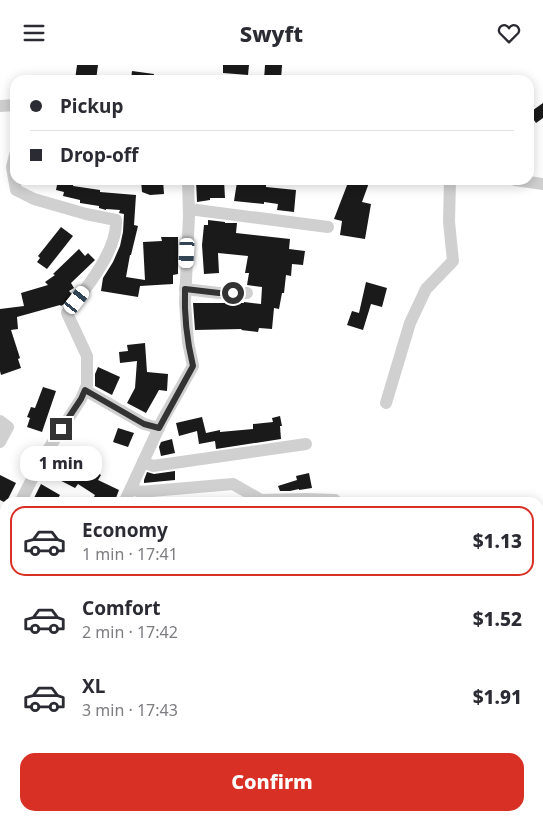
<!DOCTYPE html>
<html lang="en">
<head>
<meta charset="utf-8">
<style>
  body { margin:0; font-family:"Noto Sans",sans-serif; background:#f2f2f3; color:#2b2b33; height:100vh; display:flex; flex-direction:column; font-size:19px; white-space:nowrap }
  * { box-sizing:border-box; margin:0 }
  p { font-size:16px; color:#7c7c81 }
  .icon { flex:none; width:28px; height:28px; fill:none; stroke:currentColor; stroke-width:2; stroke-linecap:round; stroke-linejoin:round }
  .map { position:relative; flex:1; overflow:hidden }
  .sheet { position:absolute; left:0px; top:432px; width:544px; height:324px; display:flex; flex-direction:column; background:#fff; border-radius:15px 15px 0 0; box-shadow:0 2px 12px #0003 }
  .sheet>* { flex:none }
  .guide { position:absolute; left:10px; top:10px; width:524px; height:110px; border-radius:15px; box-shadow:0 2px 12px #0003; display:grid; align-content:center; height:110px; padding:0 20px; background:#fff }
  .end { position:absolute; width:22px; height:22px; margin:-11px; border:6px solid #333; background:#fff; box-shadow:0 0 0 2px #fff }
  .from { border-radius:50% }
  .bubble { position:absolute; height:35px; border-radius:15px; background:#fff; box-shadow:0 2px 12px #0003; font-size:16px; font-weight:800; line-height:35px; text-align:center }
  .car { position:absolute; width:15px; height:30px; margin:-15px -8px; border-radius:6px; box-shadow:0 0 4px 1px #0007; background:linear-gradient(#fff 24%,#345 0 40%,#fff 0 76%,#345 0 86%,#fff 0) }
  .guide b { display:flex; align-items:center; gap:18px; height:48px; font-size:19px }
  .guide b+b { border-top:1px solid #e1e1e2 }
  .guide i { width:12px; height:12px; background:#2b2b33 }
  ul { padding:9px 0 0; list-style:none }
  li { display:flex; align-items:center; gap:15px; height:70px; margin:0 10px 8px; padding:0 10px; border:2px solid transparent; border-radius:15px }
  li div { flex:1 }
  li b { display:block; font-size:19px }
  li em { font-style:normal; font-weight:800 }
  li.active { border-color:#d93025 }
  li>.icon { width:45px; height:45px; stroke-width:1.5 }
  .button { display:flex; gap:10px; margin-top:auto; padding:10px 20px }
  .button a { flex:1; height:58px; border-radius:15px; background:#d93025; color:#fff; font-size:20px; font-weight:800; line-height:58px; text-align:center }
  header { display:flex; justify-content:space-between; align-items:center; height:65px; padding:0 20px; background:#fff; font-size:22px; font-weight:800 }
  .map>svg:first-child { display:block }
</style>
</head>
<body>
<header><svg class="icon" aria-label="menu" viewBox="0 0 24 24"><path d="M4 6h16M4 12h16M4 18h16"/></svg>Swyft<svg class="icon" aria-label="heart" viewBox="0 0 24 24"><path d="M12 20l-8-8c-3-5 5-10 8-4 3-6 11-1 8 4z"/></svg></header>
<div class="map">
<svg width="543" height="756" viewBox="0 0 543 756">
  <rect width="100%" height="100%" fill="#fff"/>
  <!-- green -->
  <g fill="#e6ecdf">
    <polygon points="543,522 543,756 394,756 390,754 369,751 539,751 539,527"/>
    <polygon points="290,751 353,751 356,756 283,756"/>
  </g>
  <!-- building -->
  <g fill="#1a1a1a">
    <polygon points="77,0 98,0 96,15 75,15"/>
    <polygon points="223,0 249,0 248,10 223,8"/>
    <polygon points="265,0 282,0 281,15 264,15"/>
    <polygon points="132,6 154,9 153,15 131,15"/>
    <polygon points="543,38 543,53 536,58 529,48"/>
    <polygon points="58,115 74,115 73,121 100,125 100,127 136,130 134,160 138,161 131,190 130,190 126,212 145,215 143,177 162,176 161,172 178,172 178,209 173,210 173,219 140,221 138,232 101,226 103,213 113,197 120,181 123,167 124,149 119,148 120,145 106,144 106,145 99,143 99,141 80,138 80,135 63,131 64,127 56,125"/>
    <polygon points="141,115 163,115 164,129 150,130 142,127"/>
    <polygon points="196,115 224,115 225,133 210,133 210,135 197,137"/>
    <polygon points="349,115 370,115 362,137 371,139 365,174 340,170 342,156 334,154"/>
    <polygon points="237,117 266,120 266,122 296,125 294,147 277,145 278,139 264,137 264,139 234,136"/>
    <polygon points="208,155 225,157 225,158 237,158 236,168 290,174 289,184 305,186 303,200 292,199 291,211 286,210 284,228 282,228 279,244 274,243 272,264 259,263 258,267 241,265 242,264 195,265 193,238 244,238 244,237 261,239 262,222 247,220 249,208 245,208 248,191 218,188 219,208 204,209 202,180 204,160 208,160"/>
    <polygon points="61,162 73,171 47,204 37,197 40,193 38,191"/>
    <polygon points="79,184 85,191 88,188 95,195 94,196 71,218 74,223 69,226 72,229 64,239 61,241 60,240 17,252 18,264 11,265 20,293 18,294 21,303 1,310 0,306 0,244 24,241 21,228 48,220 45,217 55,210 53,209"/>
    <polygon points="366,217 387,223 382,242 371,239 363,265 347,260 352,246 359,248"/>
    <polygon points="145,278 147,307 168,309 167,326 159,325 146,348 127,338 135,323 137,296 120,298 119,287 128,286 127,280"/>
    <polygon points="98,302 120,312 112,330 95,321 95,309"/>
    <polygon points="43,322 56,326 42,367 27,362 30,353 27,352 31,342 35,343"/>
    <polygon points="280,351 282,361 280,361 281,374 216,384 215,376 199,379 197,366 179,371 176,358 202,352 206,368 220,365 220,367 253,364 253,359 273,357 272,353"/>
    <polygon points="118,363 134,368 128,382 113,377"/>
    <polygon points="172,374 175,388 161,391 159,382 161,377"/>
    <polygon points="55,391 92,411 95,406 101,410 98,415 119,425 114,438 91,438 95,430 78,419 75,423 46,408"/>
    <polygon points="175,406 175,415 144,418 144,415 147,407 154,409"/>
    <polygon points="309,408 312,423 299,425 299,424 290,426 280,426 278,421 297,415 296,411"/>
    <polygon points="0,410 16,418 6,438 0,435"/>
    <polygon points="41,419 60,430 55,438 42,438 34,433"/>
  </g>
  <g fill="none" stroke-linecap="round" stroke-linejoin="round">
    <!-- minor -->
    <g stroke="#d0d0d0" stroke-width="12">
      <polyline points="0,41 15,40"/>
      <path d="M15,90L12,102L16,125L34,134L86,149L116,155C118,185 85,225 67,248L87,291V320L81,334L42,394L20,438"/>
      <polyline points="515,115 543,119"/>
      <polyline points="189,144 328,162"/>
      <polyline points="185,224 219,228 247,228"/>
      <polyline points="85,325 144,359 159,363"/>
      <polyline points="386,338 410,258 426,224 453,196 449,157 450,115"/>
      <polyline points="0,356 8,362 0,377"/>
      <polyline points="143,397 153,401 306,379"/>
      <polyline points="131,423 140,427 233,419 261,435 307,434 335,435"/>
      <polyline points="124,438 162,356 193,301 188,277 185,237 189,151 188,115"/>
      <polyline points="0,482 5,483"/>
      <polyline points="539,505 543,501"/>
      <polyline points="0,600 5,602"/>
      <polyline points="0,756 4,756"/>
      <polyline points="240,756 254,751"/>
    </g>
  </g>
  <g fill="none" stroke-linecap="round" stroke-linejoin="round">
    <!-- route -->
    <path stroke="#333" stroke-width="6" d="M61,364L81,334L85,325L144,359L159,363L193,301C187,276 184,250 185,224L219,228H233"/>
  </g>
</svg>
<i class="end from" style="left:233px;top:228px"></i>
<i class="end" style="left:61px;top:364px"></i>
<div class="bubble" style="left:20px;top:381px;width:82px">1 min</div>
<i class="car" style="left:187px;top:188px;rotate:183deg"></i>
<i class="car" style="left:77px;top:235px;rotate:38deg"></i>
<div class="guide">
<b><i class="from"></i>Pickup</b>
<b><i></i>Drop-off</b>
</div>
<section class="sheet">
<ul>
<li class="active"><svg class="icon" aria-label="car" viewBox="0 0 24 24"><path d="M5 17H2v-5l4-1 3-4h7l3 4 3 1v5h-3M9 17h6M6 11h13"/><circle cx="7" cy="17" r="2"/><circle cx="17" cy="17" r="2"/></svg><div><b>Economy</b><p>1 min · 17:41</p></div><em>$1.13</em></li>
<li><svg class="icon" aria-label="car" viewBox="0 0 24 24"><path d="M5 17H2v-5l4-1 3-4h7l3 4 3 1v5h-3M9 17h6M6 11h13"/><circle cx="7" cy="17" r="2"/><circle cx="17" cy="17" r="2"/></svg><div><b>Comfort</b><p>2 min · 17:42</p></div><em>$1.52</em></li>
<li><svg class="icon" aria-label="car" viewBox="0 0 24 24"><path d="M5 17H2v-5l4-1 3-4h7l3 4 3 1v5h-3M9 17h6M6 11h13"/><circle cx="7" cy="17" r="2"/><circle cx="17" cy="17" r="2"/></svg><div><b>XL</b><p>3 min · 17:43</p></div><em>$1.91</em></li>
</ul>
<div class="button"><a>Confirm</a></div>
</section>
</div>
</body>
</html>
